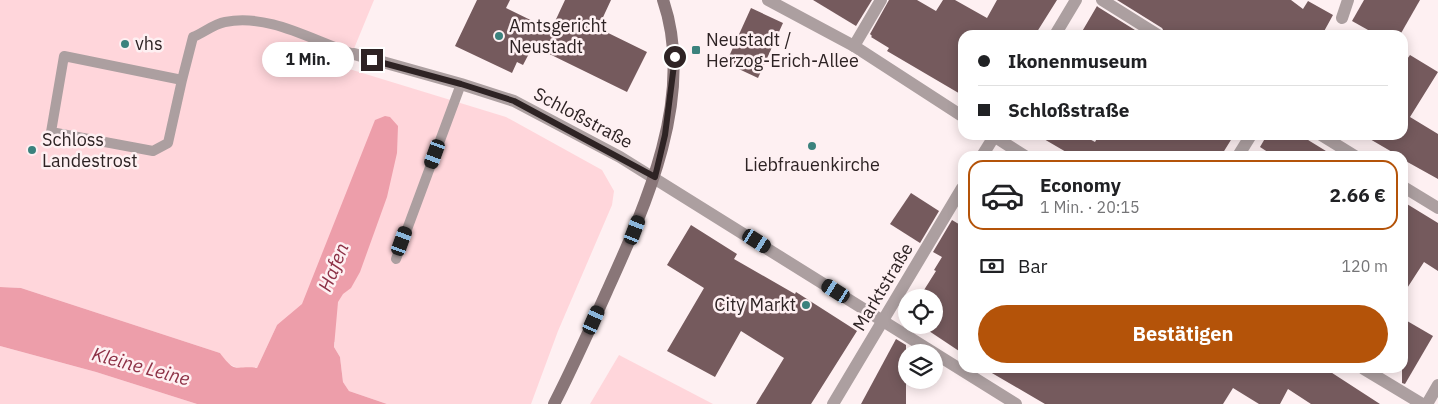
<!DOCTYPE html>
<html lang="de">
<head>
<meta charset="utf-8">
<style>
  body { margin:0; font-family:"IBM Plex Sans",sans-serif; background:#f6f6f6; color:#202124; height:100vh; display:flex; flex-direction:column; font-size:19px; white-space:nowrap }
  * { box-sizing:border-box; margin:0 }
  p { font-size:16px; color:#757577 }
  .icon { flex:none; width:28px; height:28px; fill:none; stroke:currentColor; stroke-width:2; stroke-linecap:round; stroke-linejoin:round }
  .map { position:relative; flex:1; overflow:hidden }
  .details { position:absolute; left:958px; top:151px; width:450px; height:222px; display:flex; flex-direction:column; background:#fff; border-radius:15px; box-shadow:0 2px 12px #0003 }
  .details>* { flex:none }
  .guide { position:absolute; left:958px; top:30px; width:450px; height:110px; border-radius:15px; box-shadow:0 2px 12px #0003; display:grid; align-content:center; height:110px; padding:0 20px; background:#fff }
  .buttons { position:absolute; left:898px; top:289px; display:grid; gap:10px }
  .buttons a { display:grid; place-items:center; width:45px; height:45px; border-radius:50%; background:#fff; box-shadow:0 2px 12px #0003; font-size:25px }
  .end { position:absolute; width:22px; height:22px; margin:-11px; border:6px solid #2e2324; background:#fff; box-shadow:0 0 0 2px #fff }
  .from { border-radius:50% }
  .bubble { position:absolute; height:35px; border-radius:18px; background:#fff; box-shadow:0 2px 12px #0003; font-size:16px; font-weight:800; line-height:35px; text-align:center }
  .car { position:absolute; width:15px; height:30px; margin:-15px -8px; border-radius:6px; box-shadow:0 0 4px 1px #0007; background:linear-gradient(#222 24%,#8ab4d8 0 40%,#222 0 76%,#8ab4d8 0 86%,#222 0) }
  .guide b { display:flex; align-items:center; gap:18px; height:48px; font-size:19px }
  .guide b+b { border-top:1px solid #e0e0e0 }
  .guide i { width:12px; height:12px; background:#202124 }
  ul { padding:9px 0 0; list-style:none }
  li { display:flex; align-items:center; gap:15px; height:70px; margin:0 10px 8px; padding:0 10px; border:2px solid #e0e0e0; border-radius:15px }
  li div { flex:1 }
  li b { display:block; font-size:19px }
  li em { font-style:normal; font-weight:800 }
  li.selected { border-color:#b45309 }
  li>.icon { width:45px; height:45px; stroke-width:1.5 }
  .pay { display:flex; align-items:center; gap:12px; height:55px; padding:0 20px; font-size:19px }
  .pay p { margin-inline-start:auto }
  .cta { display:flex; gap:10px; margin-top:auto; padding:10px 20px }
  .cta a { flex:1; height:58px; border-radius:30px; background:#b45309; color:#fff; font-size:20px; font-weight:800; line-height:58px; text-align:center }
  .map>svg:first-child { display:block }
</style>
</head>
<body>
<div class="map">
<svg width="1438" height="404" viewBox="0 0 1438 404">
  <rect width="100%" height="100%" fill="#fef0f2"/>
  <!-- green -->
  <g fill="#ffd6db">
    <polygon points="0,0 374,0 346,68 506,117 602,170 614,191 612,205 558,331 531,404 387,404 349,391 343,382 340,357 334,347 335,342 277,325 257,368 241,369 235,367 227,363 220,353 21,288 0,287"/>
    <polygon points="0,346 96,372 197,404 0,404"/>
    <polygon points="619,355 713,404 590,404"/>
  </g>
  <!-- water -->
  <path fill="#ed9eaa" d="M385,116L390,117L398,126L397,153L387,197L360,272L351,288L343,294L338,302L334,347L340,357L343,382L349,391L387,404H197L96,372L0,346V287L21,288L220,353C236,375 236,365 257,368L277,325L302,304L373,125L375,120Z"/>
  <!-- building -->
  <g fill="#755a5d">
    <polygon points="477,0 510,0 506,8 551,30 565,0 611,0 598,28 647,52 627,92 533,46 523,65 517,62 512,73 455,46"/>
    <polygon points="813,0 872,0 856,26"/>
    <polygon points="889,0 917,0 936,11 943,0 955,0 987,18 997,0 1057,0 1035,35 962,35 962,95 887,51 889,48 871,37 872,36 870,34"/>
    <polygon points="1117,0 1291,0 1303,9 1308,1 1333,15 1322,35 1166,35 1162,28"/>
    <polygon points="1364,0 1420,0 1400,35 1377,35 1352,21"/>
    <polygon points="1097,6 1098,7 1143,35 1080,35"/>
    <polygon points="751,8 783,23 758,78 726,63"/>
    <polygon points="1410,55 1438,72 1410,117 1438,134 1438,179 1402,159 1402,156 1399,156 1363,135 1402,135 1402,66"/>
    <polygon points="1037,135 1082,135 1095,142 1099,135 1234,135 1221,156 1073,156"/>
    <polygon points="1267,135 1300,135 1334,156 1274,156 1260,147"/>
    <polygon points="911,193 939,211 920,243 890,224"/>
    <polygon points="1402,201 1438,223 1438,271 1424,262 1402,296"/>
    <polygon points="952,220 962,226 962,353 920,325 934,325 934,298 919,298 936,271 934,270 942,257 933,252"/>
    <polygon points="691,225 737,254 734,259 795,294 796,292 857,331 811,404 756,404 784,358 741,331 715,377 667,351 704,288 667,265"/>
    <polygon points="1402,318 1433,336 1405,384 1402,383"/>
    <polygon points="896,339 906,345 906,404 861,404"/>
    <polygon points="985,369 1326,369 1380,404 1311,404 1288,389 1280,404 1259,404 1233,388 1223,404 1045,404"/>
  </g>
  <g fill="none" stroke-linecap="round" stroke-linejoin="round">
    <!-- lane -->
    <g stroke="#ac9fa0" stroke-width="10">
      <path d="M182,80L168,143L153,151L51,132L64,56L182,80L193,37C203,33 214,24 225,22C269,13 313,41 354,54"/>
      <polyline points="396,259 461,84"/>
    </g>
    <!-- street -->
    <g stroke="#ac9fa0" stroke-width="12">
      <polyline points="768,0 854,46 962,116"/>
      <polyline points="1102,0 1158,35"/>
      <polyline points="1342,18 1348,0"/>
      <polyline points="1055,35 1076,0"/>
      <polyline points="854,46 881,0"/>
      <polyline points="354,54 461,84 514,101 620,157 1016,404"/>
      <polyline points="992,135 1025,156"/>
      <polyline points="1321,135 1355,156"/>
      <polyline points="982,156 995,135"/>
      <polyline points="1238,156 1251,135"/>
      <polyline points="1402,186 1438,208"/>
      <polyline points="1364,369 1422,404"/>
      <polyline points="833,404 962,188"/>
      <polyline points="1427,404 1438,385"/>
    </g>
    <!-- secondary -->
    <path stroke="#897678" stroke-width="12" d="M554,404C573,367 590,329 607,291C646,205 696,95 663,0"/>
  </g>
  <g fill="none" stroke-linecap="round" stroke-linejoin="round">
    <!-- route -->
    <polyline stroke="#2e2324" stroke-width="6" points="372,60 461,84 514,101 655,177 665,135 675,57"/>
  </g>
  <!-- markers -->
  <g fill="#3b827d" stroke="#fef0f2" stroke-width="2">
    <circle cx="499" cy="36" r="5"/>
    <circle cx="125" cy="44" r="5"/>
    <rect x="691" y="45" width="10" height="10" rx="2.5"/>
    <circle cx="812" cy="146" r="5"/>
    <circle cx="32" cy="150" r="5"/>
    <circle cx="806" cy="305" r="5"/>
  </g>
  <g text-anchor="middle" stroke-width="5" stroke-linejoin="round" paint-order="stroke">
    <!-- poi labels -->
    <g font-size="18" fill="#2e2324" stroke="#fef0f2" text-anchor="start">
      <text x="509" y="32">Amtsgericht<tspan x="509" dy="21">Neustadt</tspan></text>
      <text x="706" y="46">Neustadt /<tspan x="706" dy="21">Herzog-Erich-Allee</tspan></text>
      <text x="135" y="50">vhs</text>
      <text x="42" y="146">Schloss<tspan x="42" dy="21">Landestrost</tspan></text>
      <text x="812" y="171" text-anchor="middle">Liebfrauenkirche</text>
      <text x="796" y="311" text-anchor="end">City Markt</text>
    </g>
    <!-- street labels -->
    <g font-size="18" fill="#2e2324" stroke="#fef0f2">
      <text transform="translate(583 118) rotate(28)" y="6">Schloßstraße</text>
      <text transform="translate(883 287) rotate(-59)" y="6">Marktstraße</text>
    </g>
    <!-- water labels -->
    <g font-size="19" font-style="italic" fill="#8d3146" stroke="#fef0f2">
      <text transform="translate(333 267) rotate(-68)" y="7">Hafen</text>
      <text transform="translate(141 366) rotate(15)" y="7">Kleine Leine</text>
    </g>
  </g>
</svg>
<div class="buttons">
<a><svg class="icon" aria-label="locate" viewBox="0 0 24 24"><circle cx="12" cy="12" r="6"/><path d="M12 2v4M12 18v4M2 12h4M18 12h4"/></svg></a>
<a><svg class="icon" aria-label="layers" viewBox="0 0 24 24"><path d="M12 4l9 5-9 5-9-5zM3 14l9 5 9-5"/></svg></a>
</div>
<i class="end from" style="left:675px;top:57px"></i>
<i class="end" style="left:372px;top:60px"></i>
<div class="bubble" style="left:262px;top:42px;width:92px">1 Min.</div>
<i class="car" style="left:435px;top:154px;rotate:200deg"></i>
<i class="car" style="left:635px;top:230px;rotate:21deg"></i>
<i class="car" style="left:402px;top:241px;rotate:20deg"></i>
<i class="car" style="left:757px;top:241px;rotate:122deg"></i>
<i class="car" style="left:836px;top:291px;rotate:302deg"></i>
<i class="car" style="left:594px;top:320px;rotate:24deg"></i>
<div class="guide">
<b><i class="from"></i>Ikonenmuseum</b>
<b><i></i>Schloßstraße</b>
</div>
<section class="details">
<ul>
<li class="selected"><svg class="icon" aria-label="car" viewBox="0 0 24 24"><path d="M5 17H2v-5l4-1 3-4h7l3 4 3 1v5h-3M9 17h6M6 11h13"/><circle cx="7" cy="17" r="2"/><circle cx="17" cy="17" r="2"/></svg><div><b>Economy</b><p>1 Min. · 20:15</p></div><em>2.66 €</em></li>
</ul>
<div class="pay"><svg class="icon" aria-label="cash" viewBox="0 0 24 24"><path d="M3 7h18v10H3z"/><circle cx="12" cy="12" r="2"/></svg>Bar<p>120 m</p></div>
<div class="cta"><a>Bestätigen</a></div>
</section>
</div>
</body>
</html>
